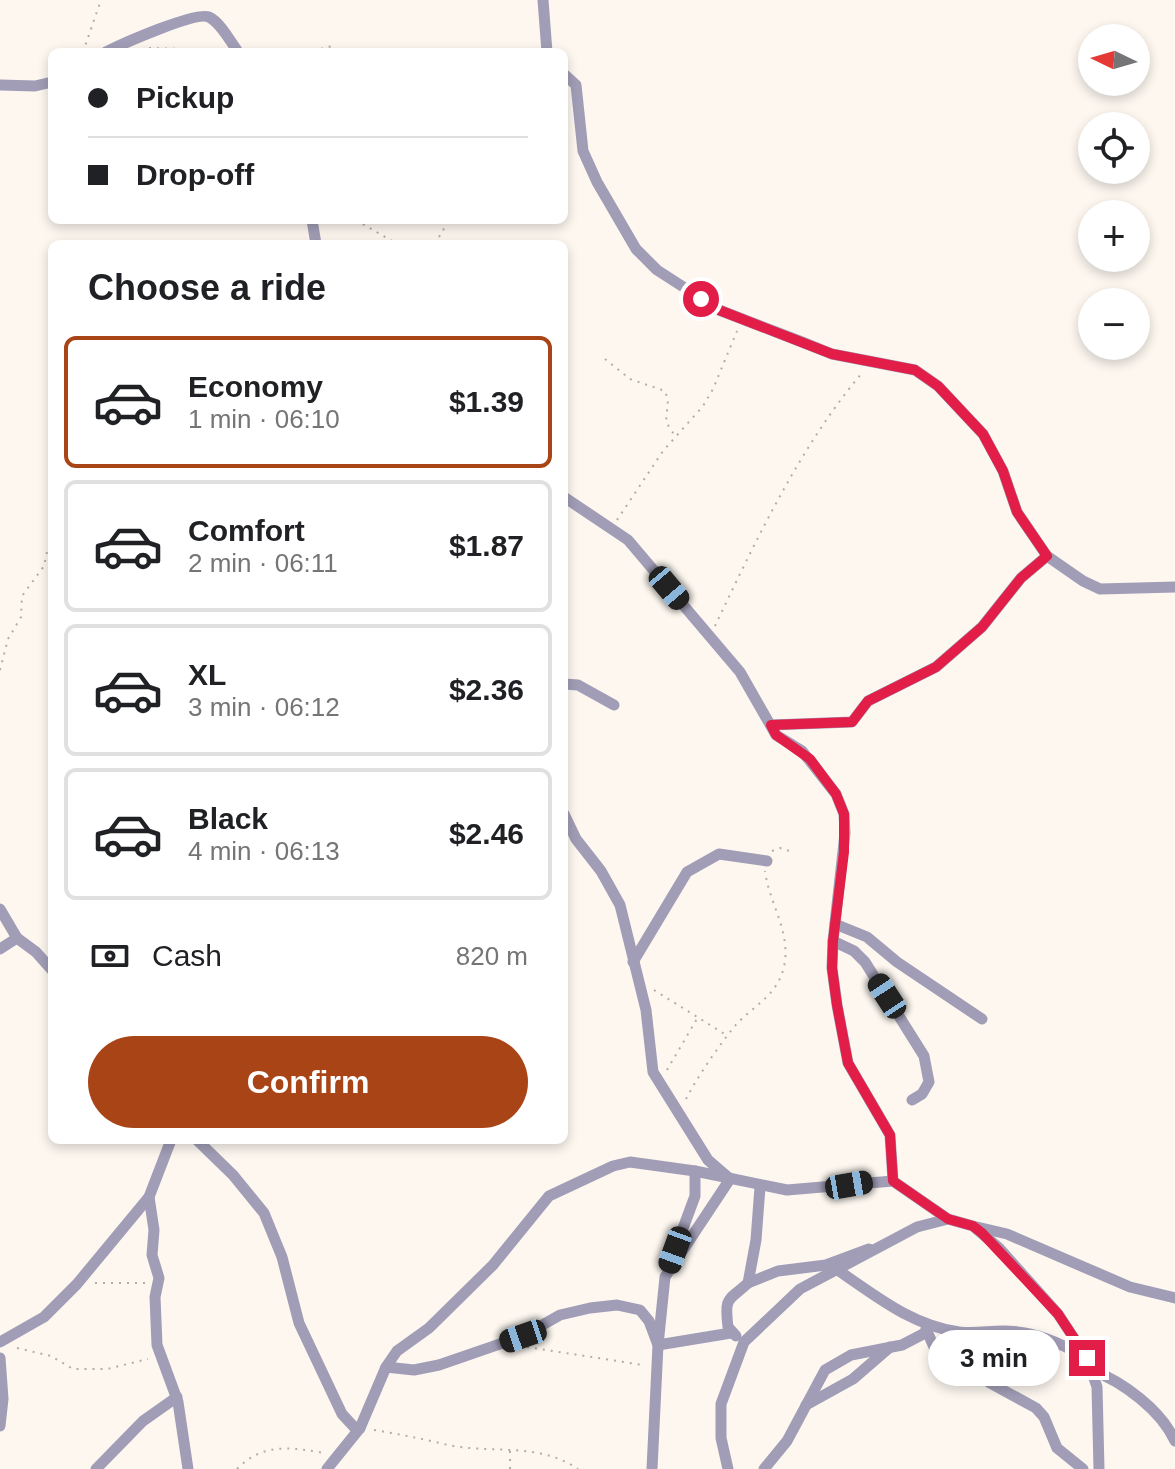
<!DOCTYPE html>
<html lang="en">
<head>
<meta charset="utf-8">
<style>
  body { margin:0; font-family:Helvetica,sans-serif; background:#f6f6f6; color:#202124; height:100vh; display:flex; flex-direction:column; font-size:30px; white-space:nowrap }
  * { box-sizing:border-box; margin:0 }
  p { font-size:26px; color:#757577 }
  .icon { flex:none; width:44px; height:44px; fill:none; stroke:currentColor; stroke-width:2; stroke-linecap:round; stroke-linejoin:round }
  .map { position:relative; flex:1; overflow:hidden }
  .drawer { position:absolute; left:48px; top:240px; width:520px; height:904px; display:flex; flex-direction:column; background:#fff; border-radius:12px; box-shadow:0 4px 12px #0003 }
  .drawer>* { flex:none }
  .hud { position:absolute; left:48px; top:48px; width:520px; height:176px; border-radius:12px; box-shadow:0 4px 12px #0003; display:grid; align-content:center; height:176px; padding:0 40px; background:#fff }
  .needle { width:52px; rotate:275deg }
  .fabs { position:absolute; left:1078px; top:24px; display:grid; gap:16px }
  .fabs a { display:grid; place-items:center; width:72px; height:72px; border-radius:50%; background:#fff; box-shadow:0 4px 12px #0003; font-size:40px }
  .end { position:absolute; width:36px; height:36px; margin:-18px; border:10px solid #e11d48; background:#fff; box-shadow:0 0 0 4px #fff }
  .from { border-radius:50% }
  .bubble { position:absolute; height:56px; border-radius:28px; background:#fff; box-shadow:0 4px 12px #0003; font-size:26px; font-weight:800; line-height:56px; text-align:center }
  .car { position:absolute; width:24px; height:48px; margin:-24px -12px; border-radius:10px; box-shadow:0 0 6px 2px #0007; background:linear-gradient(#222 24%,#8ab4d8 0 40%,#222 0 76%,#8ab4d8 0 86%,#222 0) }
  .hud b { display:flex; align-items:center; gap:28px; height:76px; font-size:30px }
  .hud b+b { border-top:2px solid #e0e0e0 }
  .hud i { width:20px; height:20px; background:#202124 }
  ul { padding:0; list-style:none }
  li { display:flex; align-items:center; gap:24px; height:132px; margin:0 16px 12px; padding:0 24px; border:4px solid #e0e0e0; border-radius:12px }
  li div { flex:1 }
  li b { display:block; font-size:30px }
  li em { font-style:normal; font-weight:800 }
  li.on { border-color:#a94417 }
  li>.icon { width:72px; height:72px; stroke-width:1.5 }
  h2 { padding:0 40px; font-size:36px; line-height:96px }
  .pay { display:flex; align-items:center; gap:20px; height:88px; padding:0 40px; font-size:30px }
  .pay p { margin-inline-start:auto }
  .cta { display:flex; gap:16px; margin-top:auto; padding:16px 40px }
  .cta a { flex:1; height:92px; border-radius:48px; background:#a94417; color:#fff; font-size:32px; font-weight:800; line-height:92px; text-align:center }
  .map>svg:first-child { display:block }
</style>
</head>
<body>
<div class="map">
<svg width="1175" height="1469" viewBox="0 0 1175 1469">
  <rect width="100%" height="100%" fill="#fdf7f0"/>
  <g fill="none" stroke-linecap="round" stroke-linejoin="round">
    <!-- path -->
    <g stroke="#b3ada7" stroke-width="2" stroke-dasharray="2 6" stroke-linecap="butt">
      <polyline points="149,48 184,49 189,52"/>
      <polyline points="83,52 101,0"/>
      <polyline points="304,52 315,49"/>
      <polyline points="314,52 328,46 340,51 358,52"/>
      <polyline points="356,220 397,244"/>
      <polyline points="435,244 449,220"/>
      <polyline points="605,359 630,379 665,391 668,400 666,422 675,436"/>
      <polyline points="617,520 663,451 703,406 713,389 737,331"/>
      <path d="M715,626C756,540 801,445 862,373"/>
      <polyline points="0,670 8,639 21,617 22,596 44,566 47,552 52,546"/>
      <polyline points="772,851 780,848 793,852"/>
      <polyline points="654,990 726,1035"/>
      <polyline points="667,1070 698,1017"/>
      <path d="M686,1099C698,1076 714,1053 730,1032C749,1006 780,998 785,961C789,929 769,902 765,871"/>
      <polyline points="95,1283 145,1283"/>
      <polyline points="527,1347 643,1365"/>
      <polyline points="17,1348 51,1356 73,1369 107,1369 148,1359"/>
      <path d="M374,1430C399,1434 423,1439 448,1445C491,1454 539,1442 578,1469"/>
      <path d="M237,1469C262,1443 290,1447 324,1453"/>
      <polyline points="510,1469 510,1451"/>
    </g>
    <!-- minor -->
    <g stroke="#a19db6" stroke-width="11">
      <polyline points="543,0 547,52"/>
      <path d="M106,52C122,44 196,11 209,17C221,23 230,41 238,52"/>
      <polyline points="564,74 576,85 583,151 597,182 636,249 657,270 719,310 802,342 832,354 915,370 938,386 983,434 1003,471 1017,512 1047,556 1083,581 1100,589 1175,587"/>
      <polyline points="0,85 35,86 52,82"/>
      <polyline points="312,220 316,244"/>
      <polyline points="564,497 628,540 740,672 776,735 802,751 836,794 844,814 845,833 833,941 832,968 837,1005 848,1063 890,1135 893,1181"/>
      <polyline points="564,684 578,685 614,705"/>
      <polyline points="771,725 852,722 868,701 936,667 982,627 1021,578 1047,556"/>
      <polyline points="564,814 576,839 601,871 620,905 646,1010 653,1072 708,1160 730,1179 665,1277 658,1345 652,1469"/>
      <polyline points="0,909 17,938 36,952 52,970"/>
      <polyline points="835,924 867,937 897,962 982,1019"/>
      <polyline points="833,941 854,951 865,962 924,1056 929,1082 922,1094 912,1100"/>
      <polyline points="0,949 17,938"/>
      <polyline points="633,962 687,872 719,854 767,861"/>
      <polyline points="197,1140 233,1175 264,1213 282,1257 299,1323 342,1414 355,1428 360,1428 386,1367 397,1351 429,1328 493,1265 549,1196 613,1166 630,1162 695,1171 787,1190 893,1181 948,1219 973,1226 999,1248 1058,1314 1087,1358 1097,1387 1099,1469"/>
      <polyline points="149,1197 154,1230 152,1255 159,1278 155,1297 157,1345 178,1402 188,1469"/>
      <polyline points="977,1227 1007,1234 1130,1287 1175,1298"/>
      <polyline points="672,1258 695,1196 695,1171"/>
      <path d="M839,1271C877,1297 913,1326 959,1332C974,1334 988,1331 1003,1331C1034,1331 1058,1342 1085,1357"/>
      <polyline points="748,1283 778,1271 826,1265 869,1249"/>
      <polyline points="926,1329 934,1347 966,1362 990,1383 1036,1408 1044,1417 1057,1448 1083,1469"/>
      <path d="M736,1336L728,1327C724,1295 729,1301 748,1283L756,1240L760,1187"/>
      <polyline points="0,1342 44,1317 77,1284 149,1197 171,1140"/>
      <polyline points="0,1358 3,1399 0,1426"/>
      <polyline points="386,1367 414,1370 439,1365 523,1336 560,1315 590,1308 617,1305 640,1310 649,1321 658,1345 731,1333"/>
      <path d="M1092,1370C1123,1382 1161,1410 1175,1441"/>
      <polyline points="806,1405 853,1379 890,1347"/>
      <polyline points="96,1469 143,1421 177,1397"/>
      <polyline points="327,1469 360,1428"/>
      <polyline points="728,1469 721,1438 721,1404 744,1342 800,1289 917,1227 948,1219"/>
      <polyline points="764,1469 787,1441 825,1370 851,1355 902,1345 927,1332"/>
    </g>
  </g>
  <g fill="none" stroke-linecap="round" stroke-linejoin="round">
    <!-- route -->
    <polyline stroke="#e11d48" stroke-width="10" points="701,299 719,310 832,354 915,370 938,386 983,434 1003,471 1017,512 1047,556 1021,578 982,627 936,667 868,701 852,722 771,725 776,735 810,759 836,794 844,814 844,852 833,941 832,968 837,1005 848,1063 890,1135 893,1181 948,1219 973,1226 982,1233 1058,1314 1087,1358"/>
  </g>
</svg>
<div class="fabs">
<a><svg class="needle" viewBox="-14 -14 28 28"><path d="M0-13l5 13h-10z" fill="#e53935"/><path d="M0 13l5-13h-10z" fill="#757577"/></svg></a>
<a><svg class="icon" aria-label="locate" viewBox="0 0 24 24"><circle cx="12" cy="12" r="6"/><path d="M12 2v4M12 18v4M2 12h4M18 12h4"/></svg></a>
<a>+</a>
<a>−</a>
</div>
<i class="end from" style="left:701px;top:299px"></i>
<i class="end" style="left:1087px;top:1358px"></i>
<div class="bubble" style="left:928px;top:1330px;width:132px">3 min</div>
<i class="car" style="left:669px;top:588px;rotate:140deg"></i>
<i class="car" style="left:887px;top:996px;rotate:327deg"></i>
<i class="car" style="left:849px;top:1185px;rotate:80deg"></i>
<i class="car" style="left:675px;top:1250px;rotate:200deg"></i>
<i class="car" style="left:523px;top:1336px;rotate:251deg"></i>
<div class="hud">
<b><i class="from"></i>Pickup</b>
<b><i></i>Drop-off</b>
</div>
<section class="drawer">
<h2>Choose a ride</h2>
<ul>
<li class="on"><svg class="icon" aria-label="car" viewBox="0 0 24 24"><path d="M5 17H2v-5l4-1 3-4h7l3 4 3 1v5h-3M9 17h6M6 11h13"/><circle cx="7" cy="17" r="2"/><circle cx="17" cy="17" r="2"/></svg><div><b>Economy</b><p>1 min · 06:10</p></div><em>$1.39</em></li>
<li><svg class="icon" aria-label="car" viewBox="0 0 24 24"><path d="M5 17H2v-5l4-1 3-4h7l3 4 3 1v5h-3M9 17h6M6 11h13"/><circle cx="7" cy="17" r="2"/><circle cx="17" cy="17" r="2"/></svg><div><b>Comfort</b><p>2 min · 06:11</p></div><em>$1.87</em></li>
<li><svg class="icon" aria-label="car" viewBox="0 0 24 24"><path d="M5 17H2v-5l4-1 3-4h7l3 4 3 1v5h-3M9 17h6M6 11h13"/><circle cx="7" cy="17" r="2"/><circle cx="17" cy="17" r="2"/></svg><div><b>XL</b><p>3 min · 06:12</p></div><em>$2.36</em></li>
<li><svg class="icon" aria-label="car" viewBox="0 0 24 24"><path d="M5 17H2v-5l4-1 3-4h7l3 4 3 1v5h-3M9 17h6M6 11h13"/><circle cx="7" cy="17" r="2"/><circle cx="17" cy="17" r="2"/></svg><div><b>Black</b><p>4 min · 06:13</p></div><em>$2.46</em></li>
</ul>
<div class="pay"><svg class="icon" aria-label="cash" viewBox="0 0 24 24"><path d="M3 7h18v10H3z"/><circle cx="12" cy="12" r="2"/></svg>Cash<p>820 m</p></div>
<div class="cta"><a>Confirm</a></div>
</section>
</div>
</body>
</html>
